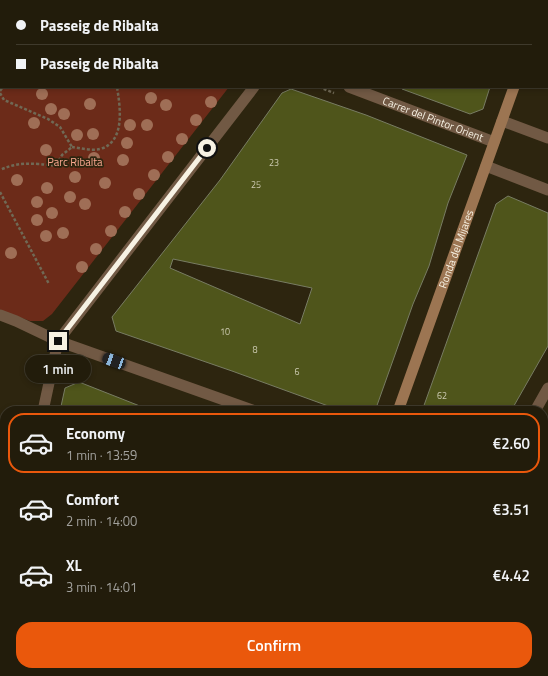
<!DOCTYPE html>
<html lang="en">
<head>
<meta charset="utf-8">
<style>
  body { margin:0; font-family:"Titillium Web",sans-serif; background:#2e2919; color:#f1f3f6; height:100vh; display:flex; flex-direction:column; font-size:15px; white-space:nowrap }
  * { box-sizing:border-box; margin:0 }
  p { font-size:13px; color:#a2a19d }
  .icon { flex:none; width:22px; height:22px; fill:none; stroke:currentColor; stroke-width:2; stroke-linecap:round; stroke-linejoin:round }
  .map { position:relative; flex:1; overflow:hidden }
  .panel { position:absolute; left:0px; top:406px; width:548px; height:270px; display:flex; flex-direction:column; background:#221c0b; border-radius:16px 16px 0 0; box-shadow:0 2px 6px #0003,0 0 0 1px #3f3a2c }
  .panel>* { flex:none }
  .guide { position:absolute; left:0px; top:0px; width:548px; height:88px; box-shadow:0 2px 6px #0003,0 0 0 1px #3f3a2c; display:grid; align-content:center; height:88px; padding:0 16px; background:#221c0b }
  .end { position:absolute; width:18px; height:18px; margin:-9px; border:5px solid #f7f2e4; background:#111; box-shadow:0 0 0 2px #111 }
  .from { border-radius:50% }
  .bubble { position:absolute; height:28px; border-radius:14px; background:#221c0b; box-shadow:0 2px 6px #0003,0 0 0 1px #3f3a2c; font-size:13px; font-weight:600; line-height:28px; text-align:center }
  .car { position:absolute; width:12px; height:24px; margin:-12px -6px; border-radius:5px; box-shadow:0 0 3px 1px #0007; background:linear-gradient(#222 24%,#8ab4d8 0 40%,#222 0 76%,#8ab4d8 0 86%,#222 0) }
  .guide b { display:flex; align-items:center; gap:14px; height:38px; font-size:15px }
  .guide b+b { border-top:1px solid #3f3a2c }
  .guide i { width:10px; height:10px; background:#f1f3f6 }
  ul { padding:7px 0 0; list-style:none }
  li { display:flex; align-items:center; gap:12px; height:60px; margin:0 8px 6px; padding:0 8px; border:2px solid transparent; border-radius:16px }
  li div { flex:1 }
  li b { display:block; font-size:15px }
  li em { font-style:normal; font-weight:600 }
  li.active { border-color:#ea580c }
  li>.icon { width:36px; height:36px; stroke-width:1.5 }
  .primary-button { display:flex; gap:8px; margin-top:auto; padding:8px 16px }
  .primary-button a { flex:1; height:46px; border-radius:16px; background:#ea580c; color:#fff; font-size:16px; font-weight:600; line-height:46px; text-align:center }
  .map>svg:first-child { display:block }
</style>
</head>
<body>
<div class="map">
<svg width="548" height="676" viewBox="0 0 548 676">
  <rect width="100%" height="100%" fill="#2d250f"/>
  <!-- green -->
  <polygon fill="#6c2b19" points="0,0 296,0 1,1 1,87 229,87 52,314 43,321 30,321 0,310"/>
  <!-- building -->
  <g fill="#4f551b" stroke="#787c63" fill-rule="evenodd">
    <polygon points="402,87 490,87 483,109 470,114 402,89"/>
    <path d="M291,89L366,115L467,155L448,203L429,266L413,304L375,411H342L232,371L116,331L112,317L220,180L282,93ZM173,259L312,288L300,324L170,268Z"/>
    <polygon points="508,196 548,213 548,346 511,411 422,411 496,204"/>
    <polygon points="79,382 150,410 150,411 60,411 65,388"/>
  </g>
  <g fill="none" stroke-linecap="round" stroke-linejoin="round">
    <!-- path -->
    <g stroke="#706955" stroke-width="2.5" stroke-dasharray="3 2" stroke-linecap="butt">
      <polyline points="85,0 88,1"/>
      <polyline points="109,0 109,1"/>
      <polyline points="205,0 208,1"/>
      <polyline points="6,1 7,0"/>
      <polyline points="45,1 47,0"/>
      <polyline points="154,1 155,0"/>
      <polyline points="0,5 1,4"/>
      <polyline points="0,56 1,56"/>
      <polyline points="319,87 334,93"/>
      <polyline points="0,91 3,87"/>
      <path d="M0,93L4,100L48,119L60,127L72,147L62,155L57,164C49,167 47,164 38,164C24,163 13,164 0,170"/>
      <path d="M72,147C80,148 92,151 100,149C126,142 120,106 117,87"/>
      <polyline points="0,192 49,284"/>
    </g>
    <!-- minor -->
    <g stroke="#715944" stroke-width="11">
      <path id="s1" d="M349,87L494,142"/>
      <polyline points="502,121 548,138"/>
      <polyline points="486,166 548,190"/>
      <polyline points="0,315 16,321 58,341 255,411"/>
      <polyline points="535,411 548,388"/>
      <polyline points="543,501 548,502"/>
      <polyline points="543,648 548,649"/>
    </g>
    <!-- tertiary -->
    <g stroke="#715944" stroke-width="11">
      <polyline points="320,1 320,0"/>
      <polyline points="43,411 58,341 254,87"/>
      <polyline points="0,627 5,602"/>
    </g>
    <!-- secondary -->
    <g stroke="#9c7552" stroke-width="11">
      <polyline points="545,1 545,0"/>
      <path id="s2" d="M398,411L514,87"/>
      <polyline points="303,676 305,671"/>
    </g>
  </g>
  <!-- trees -->
  <g fill="#9f6e56">
    <circle cx="42" cy="94" r="6"/>
    <circle cx="151" cy="98" r="6"/>
    <circle cx="211" cy="102" r="6"/>
    <circle cx="90" cy="104" r="6"/>
    <circle cx="166" cy="105" r="6"/>
    <circle cx="51" cy="109" r="6"/>
    <circle cx="64" cy="114" r="6"/>
    <circle cx="196" cy="120" r="6"/>
    <circle cx="34" cy="123" r="6"/>
    <circle cx="130" cy="125" r="6"/>
    <circle cx="147" cy="125" r="6"/>
    <circle cx="93" cy="134" r="6"/>
    <circle cx="77" cy="135" r="6"/>
    <circle cx="182" cy="139" r="6"/>
    <circle cx="127" cy="143" r="6"/>
    <circle cx="46" cy="150" r="6"/>
    <circle cx="168" cy="157" r="6"/>
    <circle cx="94" cy="158" r="6"/>
    <circle cx="123" cy="160" r="6"/>
    <circle cx="154" cy="175" r="6"/>
    <circle cx="75" cy="177" r="6"/>
    <circle cx="17" cy="180" r="6"/>
    <circle cx="105" cy="183" r="6"/>
    <circle cx="47" cy="188" r="6"/>
    <circle cx="139" cy="194" r="6"/>
    <circle cx="70" cy="197" r="6"/>
    <circle cx="37" cy="202" r="6"/>
    <circle cx="85" cy="204" r="6"/>
    <circle cx="125" cy="212" r="6"/>
    <circle cx="52" cy="213" r="6"/>
    <circle cx="37" cy="220" r="6"/>
    <circle cx="111" cy="231" r="6"/>
    <circle cx="63" cy="233" r="6"/>
    <circle cx="46" cy="236" r="6"/>
    <circle cx="96" cy="249" r="6"/>
    <circle cx="11" cy="253" r="6"/>
    <circle cx="82" cy="267" r="6"/>
  </g>
  <g fill="none" stroke-linecap="round" stroke-linejoin="round">
    <!-- route -->
    <polyline stroke="#f7f2e4" stroke-width="5" points="58,341 207,148"/>
  </g>
  <g text-anchor="middle" stroke-width="3.5" stroke-linejoin="round" paint-order="stroke">
    <!-- number labels -->
    <g font-size="9" fill="#cdcbb2">
      <text x="274" y="166">23</text>
      <text x="256" y="188">25</text>
      <text x="225" y="335">10</text>
      <text x="255" y="353">8</text>
      <text x="297" y="375">6</text>
      <text x="442" y="399">62</text>
    </g>
    <!-- street labels -->
    <g font-size="11" fill="#f7f2e4" stroke="#2d250f">
      <text dy="4" stroke="none"><textPath href="#s1" startOffset="90">Carrer del Pintor Orient</textPath></text>
      <text dy="4" stroke="none"><textPath href="#s2" startOffset="172">Ronda del Mijares</textPath></text>
    </g>
    <!-- park labels -->
    <g font-size="11" fill="#fda991" stroke="#2d250f">
      <text x="75" y="166">Parc Ribalta</text>
    </g>
  </g>
</svg>
<i class="end from" style="left:207px;top:148px"></i>
<i class="end" style="left:58px;top:341px"></i>
<div class="bubble" style="left:25px;top:355px;width:66px">1 min</div>
<i class="car" style="left:114px;top:361px;rotate:290deg"></i>
<div class="guide">
<b><i class="from"></i>Passeig de Ribalta</b>
<b><i></i>Passeig de Ribalta</b>
</div>
<section class="panel">
<ul>
<li class="active"><svg class="icon" aria-label="car" viewBox="0 0 24 24"><path d="M5 17H2v-5l4-1 3-4h7l3 4 3 1v5h-3M9 17h6M6 11h13"/><circle cx="7" cy="17" r="2"/><circle cx="17" cy="17" r="2"/></svg><div><b>Economy</b><p>1 min · 13:59</p></div><em>€2.60</em></li>
<li><svg class="icon" aria-label="car" viewBox="0 0 24 24"><path d="M5 17H2v-5l4-1 3-4h7l3 4 3 1v5h-3M9 17h6M6 11h13"/><circle cx="7" cy="17" r="2"/><circle cx="17" cy="17" r="2"/></svg><div><b>Comfort</b><p>2 min · 14:00</p></div><em>€3.51</em></li>
<li><svg class="icon" aria-label="car" viewBox="0 0 24 24"><path d="M5 17H2v-5l4-1 3-4h7l3 4 3 1v5h-3M9 17h6M6 11h13"/><circle cx="7" cy="17" r="2"/><circle cx="17" cy="17" r="2"/></svg><div><b>XL</b><p>3 min · 14:01</p></div><em>€4.42</em></li>
</ul>
<div class="primary-button"><a>Confirm</a></div>
</section>
</div>
</body>
</html>
